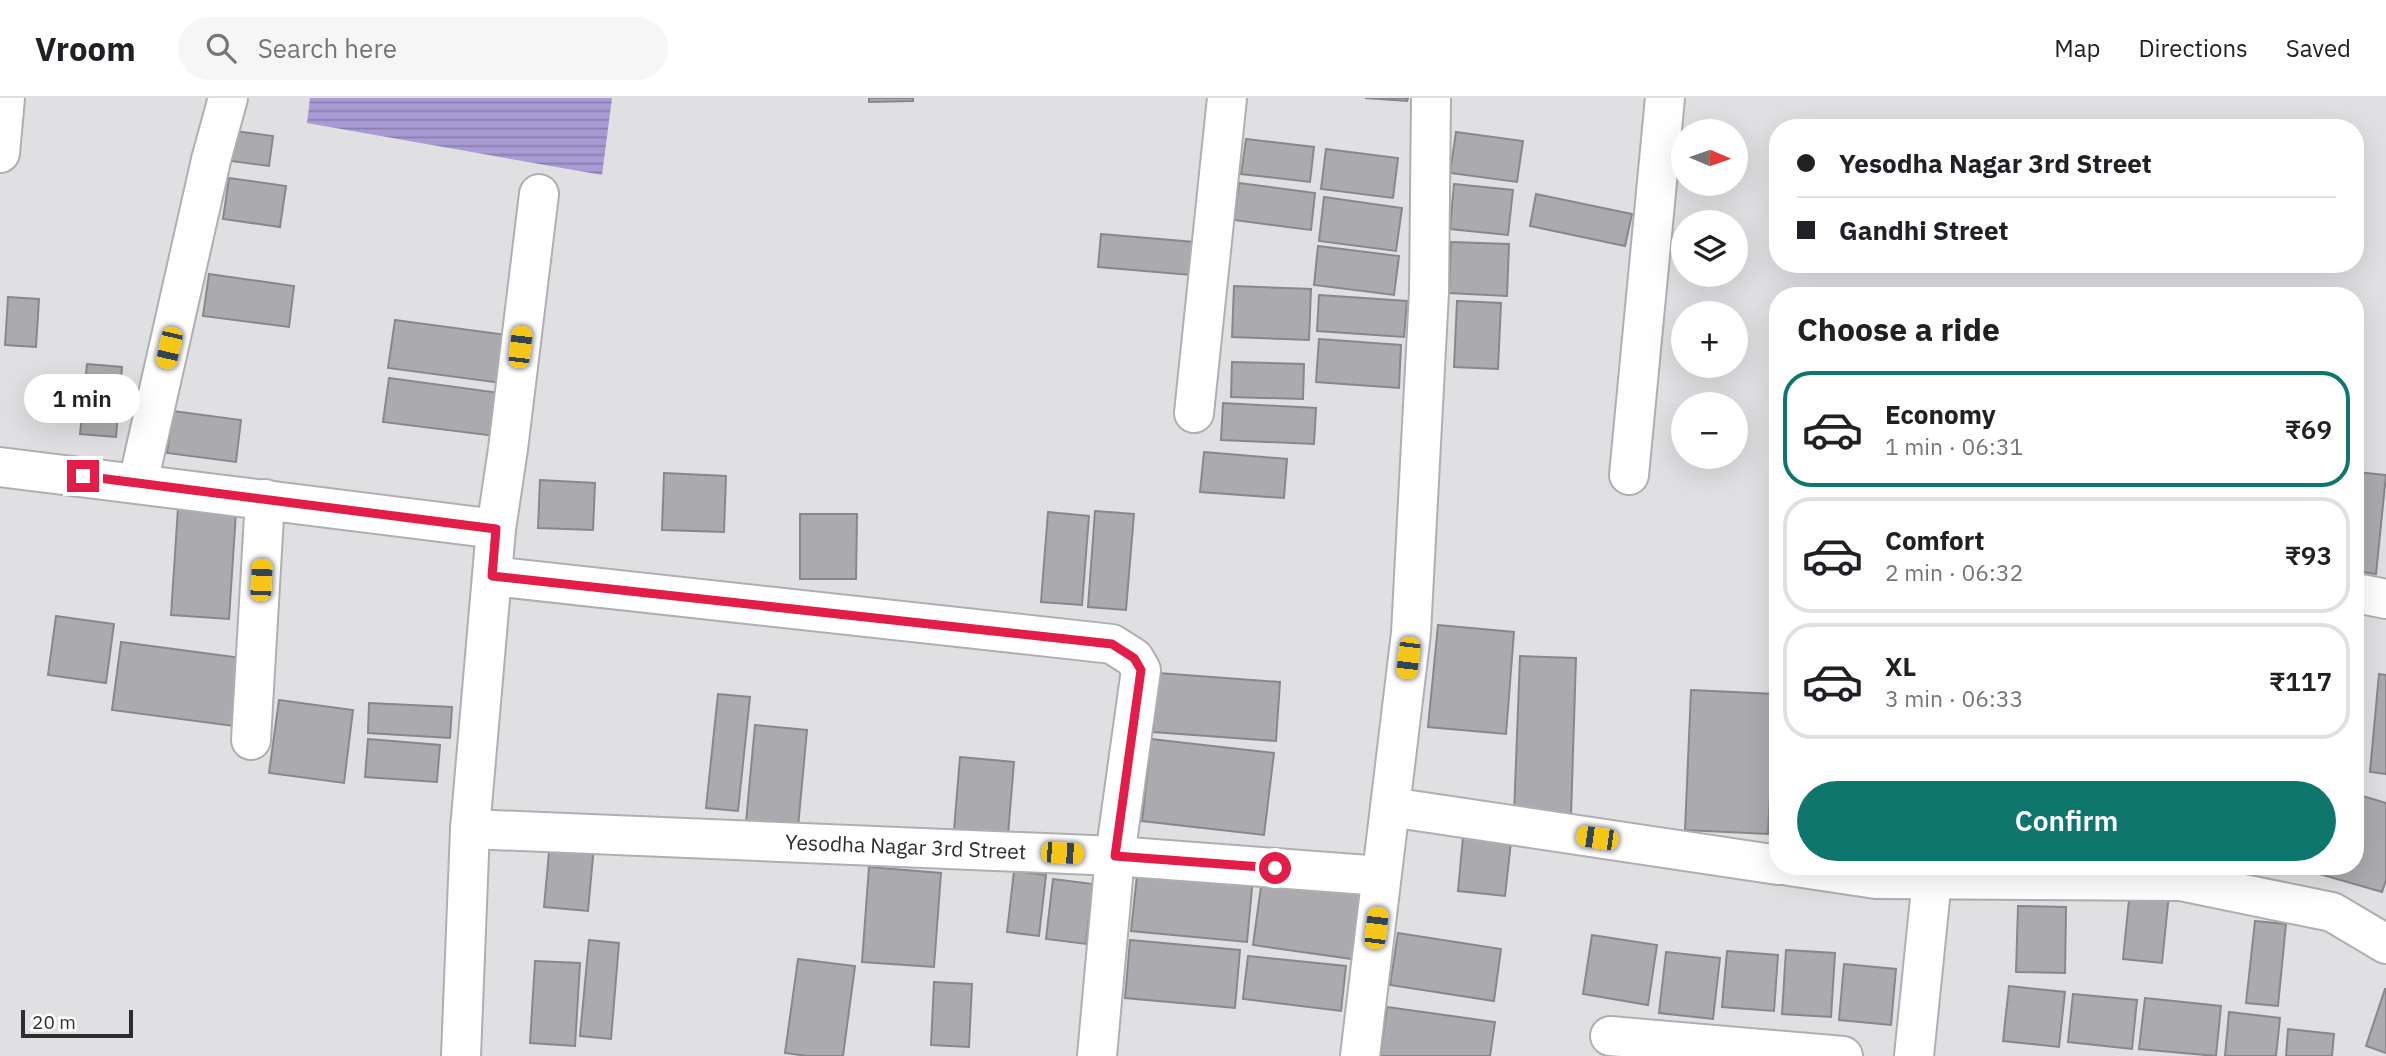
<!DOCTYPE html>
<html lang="en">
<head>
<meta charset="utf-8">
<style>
  body { margin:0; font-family:"IBM Plex Sans",sans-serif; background:#f6f6f6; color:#202124; height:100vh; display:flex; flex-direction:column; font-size:26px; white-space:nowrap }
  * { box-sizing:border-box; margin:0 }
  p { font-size:23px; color:#757577 }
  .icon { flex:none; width:38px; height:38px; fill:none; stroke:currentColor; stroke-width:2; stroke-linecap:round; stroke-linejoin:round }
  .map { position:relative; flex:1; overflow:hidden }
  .panel { position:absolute; left:1769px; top:189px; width:595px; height:588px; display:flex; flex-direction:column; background:#fff; border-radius:28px; box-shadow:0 7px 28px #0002 }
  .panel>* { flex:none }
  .hud { position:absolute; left:1769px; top:21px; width:595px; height:154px; border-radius:28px; box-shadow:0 7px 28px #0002; display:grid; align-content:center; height:154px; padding:0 28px; background:#fff }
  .needle { width:46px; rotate:92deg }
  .controls { position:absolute; left:1671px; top:21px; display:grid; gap:14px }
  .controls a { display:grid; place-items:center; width:77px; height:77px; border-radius:50%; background:#fff; box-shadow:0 7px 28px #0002; font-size:35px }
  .scale { position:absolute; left:21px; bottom:18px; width:112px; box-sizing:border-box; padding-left:7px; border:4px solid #2d2c2e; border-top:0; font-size:19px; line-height:24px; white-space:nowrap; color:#2d2c2e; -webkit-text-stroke:5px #fff; paint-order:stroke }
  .end { position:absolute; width:32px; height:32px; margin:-16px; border:9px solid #e11d48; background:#fff; box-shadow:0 0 0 4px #fff }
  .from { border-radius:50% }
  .bubble { position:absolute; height:49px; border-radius:24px; background:#fff; box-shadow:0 7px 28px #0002; font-size:23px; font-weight:600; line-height:49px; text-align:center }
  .car { position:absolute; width:21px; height:42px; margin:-21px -10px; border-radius:9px; box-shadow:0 0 5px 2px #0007; background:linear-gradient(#f5c518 24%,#345 0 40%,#f5c518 0 76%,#345 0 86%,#f5c518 0) }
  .hud b { display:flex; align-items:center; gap:24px; height:66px; font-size:26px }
  .hud b+b { border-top:2px solid #e0e0e0 }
  .hud i { width:18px; height:18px; background:#202124 }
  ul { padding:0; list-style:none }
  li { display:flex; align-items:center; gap:21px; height:116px; margin:0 14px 10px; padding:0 14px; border:4px solid #e0e0e0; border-radius:28px }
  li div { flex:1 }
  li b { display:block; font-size:26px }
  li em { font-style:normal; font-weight:600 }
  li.selected { border-color:#0f766e }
  li>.icon { width:63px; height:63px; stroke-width:1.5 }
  h2 { padding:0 28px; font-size:32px; line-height:84px }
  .action { display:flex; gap:14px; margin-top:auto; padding:14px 28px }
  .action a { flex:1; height:80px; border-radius:42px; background:#0f766e; color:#fff; font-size:28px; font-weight:600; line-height:80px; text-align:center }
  header { display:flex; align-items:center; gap:42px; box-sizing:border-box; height:98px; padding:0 35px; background:#fff; border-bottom:2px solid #e0e0e0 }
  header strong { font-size:33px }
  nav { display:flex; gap:38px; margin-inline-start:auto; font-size:24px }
  .search { width:490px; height:63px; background:#f6f6f6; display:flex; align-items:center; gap:18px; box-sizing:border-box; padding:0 24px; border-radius:38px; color:#757577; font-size:26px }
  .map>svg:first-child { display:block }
</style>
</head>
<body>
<header>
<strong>Vroom</strong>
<div class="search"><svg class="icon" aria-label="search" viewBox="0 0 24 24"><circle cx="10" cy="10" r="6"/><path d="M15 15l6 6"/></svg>Search here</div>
<nav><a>Map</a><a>Directions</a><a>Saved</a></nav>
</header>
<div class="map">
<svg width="2386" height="958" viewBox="0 0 2386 958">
  <defs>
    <pattern id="water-rules" width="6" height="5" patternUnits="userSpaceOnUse" patternTransform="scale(1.75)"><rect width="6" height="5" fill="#a89ad3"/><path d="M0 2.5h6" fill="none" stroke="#897eac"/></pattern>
  </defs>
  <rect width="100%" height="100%" fill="#e0e0e3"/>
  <!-- water -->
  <polygon fill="url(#water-rules)" points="310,0 612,0 602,77 307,25"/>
  <!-- building -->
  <g fill="#abaaae" stroke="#88878a" stroke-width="2">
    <polygon points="869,0 913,0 913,3 869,4"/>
    <polygon points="1365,0 1408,0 1407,3"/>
    <polygon points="227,32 273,38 269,68 223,62"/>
    <polygon points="1456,34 1523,43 1517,84 1450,75"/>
    <polygon points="1246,41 1314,49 1310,84 1241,76"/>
    <polygon points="1326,51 1398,60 1393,100 1321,91"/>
    <polygon points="229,80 286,88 280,129 223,121"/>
    <polygon points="1239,85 1315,95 1311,132 1234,122"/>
    <polygon points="1454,86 1513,92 1508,137 1450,131"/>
    <polygon points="1536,96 1632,116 1625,148 1530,128"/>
    <polygon points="1324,99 1402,110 1396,153 1319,143"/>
    <polygon points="1101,136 1194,144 1191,177 1098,169"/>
    <polygon points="1451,144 1509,146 1507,198 1449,195"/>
    <polygon points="1318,148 1399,158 1394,197 1314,187"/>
    <polygon points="209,176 294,188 289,229 203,218"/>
    <polygon points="1234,188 1311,191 1309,242 1232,239"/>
    <polygon points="1319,197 1407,203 1404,239 1317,233"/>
    <polygon points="8,199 39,201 36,249 5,247"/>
    <polygon points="1457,203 1501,205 1498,271 1454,269"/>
    <polygon points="395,222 507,237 501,285 388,270"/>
    <polygon points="1319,241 1401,247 1399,290 1316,284"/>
    <polygon points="1232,264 1304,266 1303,301 1231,299"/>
    <polygon points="87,266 122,269 116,339 80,336"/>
    <polygon points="389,280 500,295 495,338 383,324"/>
    <polygon points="1223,305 1316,310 1314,346 1221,342"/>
    <polygon points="173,313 241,322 236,364 167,355"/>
    <polygon points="1204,354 1287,361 1284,400 1200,394"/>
    <polygon points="2356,374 2386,377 2376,476 2356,473"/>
    <polygon points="664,375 726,378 724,434 662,432"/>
    <polygon points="540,382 595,385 593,432 538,430"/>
    <polygon points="178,410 236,414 229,521 171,517"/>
    <polygon points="1095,413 1134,416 1126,512 1088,509"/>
    <polygon points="1048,414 1089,418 1082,507 1041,504"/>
    <polygon points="800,416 857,416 856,481 800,481"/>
    <polygon points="56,518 114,526 106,585 48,577"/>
    <polygon points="1438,527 1514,534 1506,636 1428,629"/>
    <polygon points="121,544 242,560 233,628 112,612"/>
    <polygon points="1520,558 1576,560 1571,718 1514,716"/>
    <polygon points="1158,575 1280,584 1276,643 1153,634"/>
    <polygon points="2379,576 2386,577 2386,676 2370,674"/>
    <polygon points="1691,592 1775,596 1768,736 1685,732"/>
    <polygon points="718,596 750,599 738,713 706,710"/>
    <polygon points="279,602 353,612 344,685 269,675"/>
    <polygon points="369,605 452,609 450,640 368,635"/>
    <polygon points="755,627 807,632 798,729 746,724"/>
    <polygon points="368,641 440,647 437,684 365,679"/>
    <polygon points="1151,641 1274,655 1264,737 1142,723"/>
    <polygon points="960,659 1014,664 1008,737 954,732"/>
    <polygon points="2356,696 2386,705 2386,782 2382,794 2292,768 2356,768"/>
    <polygon points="1463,739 1511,744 1505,798 1458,793"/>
    <polygon points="550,743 594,748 588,813 544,809"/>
    <polygon points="1138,768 1253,779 1247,844 1131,833"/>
    <polygon points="869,769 941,775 934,869 862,864"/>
    <polygon points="1014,773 1046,777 1039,838 1007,834"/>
    <polygon points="1263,774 1362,788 1352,861 1253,847"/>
    <polygon points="1053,781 1093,786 1086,846 1046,841"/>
    <polygon points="2130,792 2169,796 2162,865 2123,861"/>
    <polygon points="2018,808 2066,809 2065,875 2016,874"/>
    <polygon points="2255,823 2286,826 2278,908 2246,905"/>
    <polygon points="1398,835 1501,851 1494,903 1390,887"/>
    <polygon points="1592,837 1657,847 1648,907 1583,896"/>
    <polygon points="589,842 619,845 611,941 580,938"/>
    <polygon points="1130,842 1240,852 1235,910 1125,900"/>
    <polygon points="1786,852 1835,855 1831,919 1782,916"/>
    <polygon points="1727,853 1778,857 1774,913 1722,909"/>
    <polygon points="1666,854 1720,860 1713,921 1659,915"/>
    <polygon points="1248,858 1346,868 1341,913 1243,901"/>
    <polygon points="798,861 855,868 843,958 807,958 785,955"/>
    <polygon points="535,863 580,865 575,948 530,945"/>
    <polygon points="1844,866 1896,871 1891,927 1839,922"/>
    <polygon points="934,884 972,886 969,949 931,947"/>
    <polygon points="2009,888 2065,894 2059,949 2003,943"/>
    <polygon points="2385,891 2386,891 2386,955 2366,948"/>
    <polygon points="2073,896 2137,902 2132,951 2068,944"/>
    <polygon points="2145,900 2221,908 2216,958 2139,951"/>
    <polygon points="1387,909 1495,924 1490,958 1380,958"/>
    <polygon points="2229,914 2280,920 2276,958 2225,958"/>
    <polygon points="2288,931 2334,936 2332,958 2286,958"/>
  </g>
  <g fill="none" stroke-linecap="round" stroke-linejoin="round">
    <!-- minor casing -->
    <g stroke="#afafb2" stroke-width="42">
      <g id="minor">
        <polyline points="0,55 5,0"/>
        <polyline points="1194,315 1227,0"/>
        <polyline points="0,369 496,431"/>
        <polyline points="1629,377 1665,0"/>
        <polyline points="138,385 211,62 228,0"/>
        <polyline points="492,478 1112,546 1134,560 1141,572 1115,758 1097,958"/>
        <polyline points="2356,495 2386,501"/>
        <polyline points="251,642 265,401"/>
        <polyline points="1390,709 1778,767"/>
        <path id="s1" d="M470,731L1115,758L1381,778"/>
        <polyline points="1789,768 1876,781 2180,783 2332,814 2386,846"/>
        <polyline points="1610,938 1843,958"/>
        <polyline points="461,958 470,731 496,431 508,351 539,96"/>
        <polyline points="1360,958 1411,535 1429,194 1431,0"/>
        <polyline points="1914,958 1932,781"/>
      </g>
    </g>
    <!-- minor -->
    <use href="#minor" stroke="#fff" stroke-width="38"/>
  </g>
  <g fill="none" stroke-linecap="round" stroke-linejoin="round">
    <!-- route -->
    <polyline stroke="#e11d48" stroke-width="9" points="83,378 496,431 492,478 1112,546 1134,560 1141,572 1115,758 1275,770"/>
  </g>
  <g text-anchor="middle" stroke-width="7" stroke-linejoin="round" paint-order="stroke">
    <!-- street labels -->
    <g font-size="21" fill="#2d2c2e" stroke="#fff">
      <text dy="7" stroke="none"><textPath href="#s1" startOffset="436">Yesodha Nagar 3rd Street</textPath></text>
    </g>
  </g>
</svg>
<div class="controls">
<a><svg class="needle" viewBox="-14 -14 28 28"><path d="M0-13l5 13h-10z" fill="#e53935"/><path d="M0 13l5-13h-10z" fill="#757577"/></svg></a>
<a><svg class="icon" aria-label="layers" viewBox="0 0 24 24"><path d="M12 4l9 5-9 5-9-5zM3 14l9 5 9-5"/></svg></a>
<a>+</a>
<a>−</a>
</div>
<div class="scale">20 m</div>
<i class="end from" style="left:1275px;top:770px"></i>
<i class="end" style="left:83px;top:378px"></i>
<div class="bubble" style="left:24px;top:276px;width:116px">1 min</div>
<i class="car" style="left:520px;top:249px;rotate:7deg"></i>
<i class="car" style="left:169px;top:250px;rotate:193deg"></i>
<i class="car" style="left:261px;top:482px;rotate:3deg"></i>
<i class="car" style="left:1408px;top:560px;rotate:187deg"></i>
<i class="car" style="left:1597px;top:740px;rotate:278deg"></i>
<i class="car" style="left:1062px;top:755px;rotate:93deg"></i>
<i class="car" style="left:1376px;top:830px;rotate:7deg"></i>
<div class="hud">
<b><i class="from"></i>Yesodha Nagar 3rd Street</b>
<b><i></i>Gandhi Street</b>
</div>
<section class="panel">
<h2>Choose a ride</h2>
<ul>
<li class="selected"><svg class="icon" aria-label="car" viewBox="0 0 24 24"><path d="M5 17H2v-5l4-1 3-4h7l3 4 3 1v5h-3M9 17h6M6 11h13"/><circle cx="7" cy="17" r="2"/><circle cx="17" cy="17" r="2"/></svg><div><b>Economy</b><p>1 min · 06:31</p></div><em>₹69</em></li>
<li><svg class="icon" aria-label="car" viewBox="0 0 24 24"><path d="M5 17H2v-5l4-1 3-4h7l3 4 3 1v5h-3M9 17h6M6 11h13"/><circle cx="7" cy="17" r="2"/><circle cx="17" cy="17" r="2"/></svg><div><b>Comfort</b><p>2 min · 06:32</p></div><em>₹93</em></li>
<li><svg class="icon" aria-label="car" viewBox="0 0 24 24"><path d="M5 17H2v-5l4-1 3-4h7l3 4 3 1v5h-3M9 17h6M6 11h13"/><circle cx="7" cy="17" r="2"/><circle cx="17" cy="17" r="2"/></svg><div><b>XL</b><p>3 min · 06:33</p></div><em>₹117</em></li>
</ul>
<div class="action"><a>Confirm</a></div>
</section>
</div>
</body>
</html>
